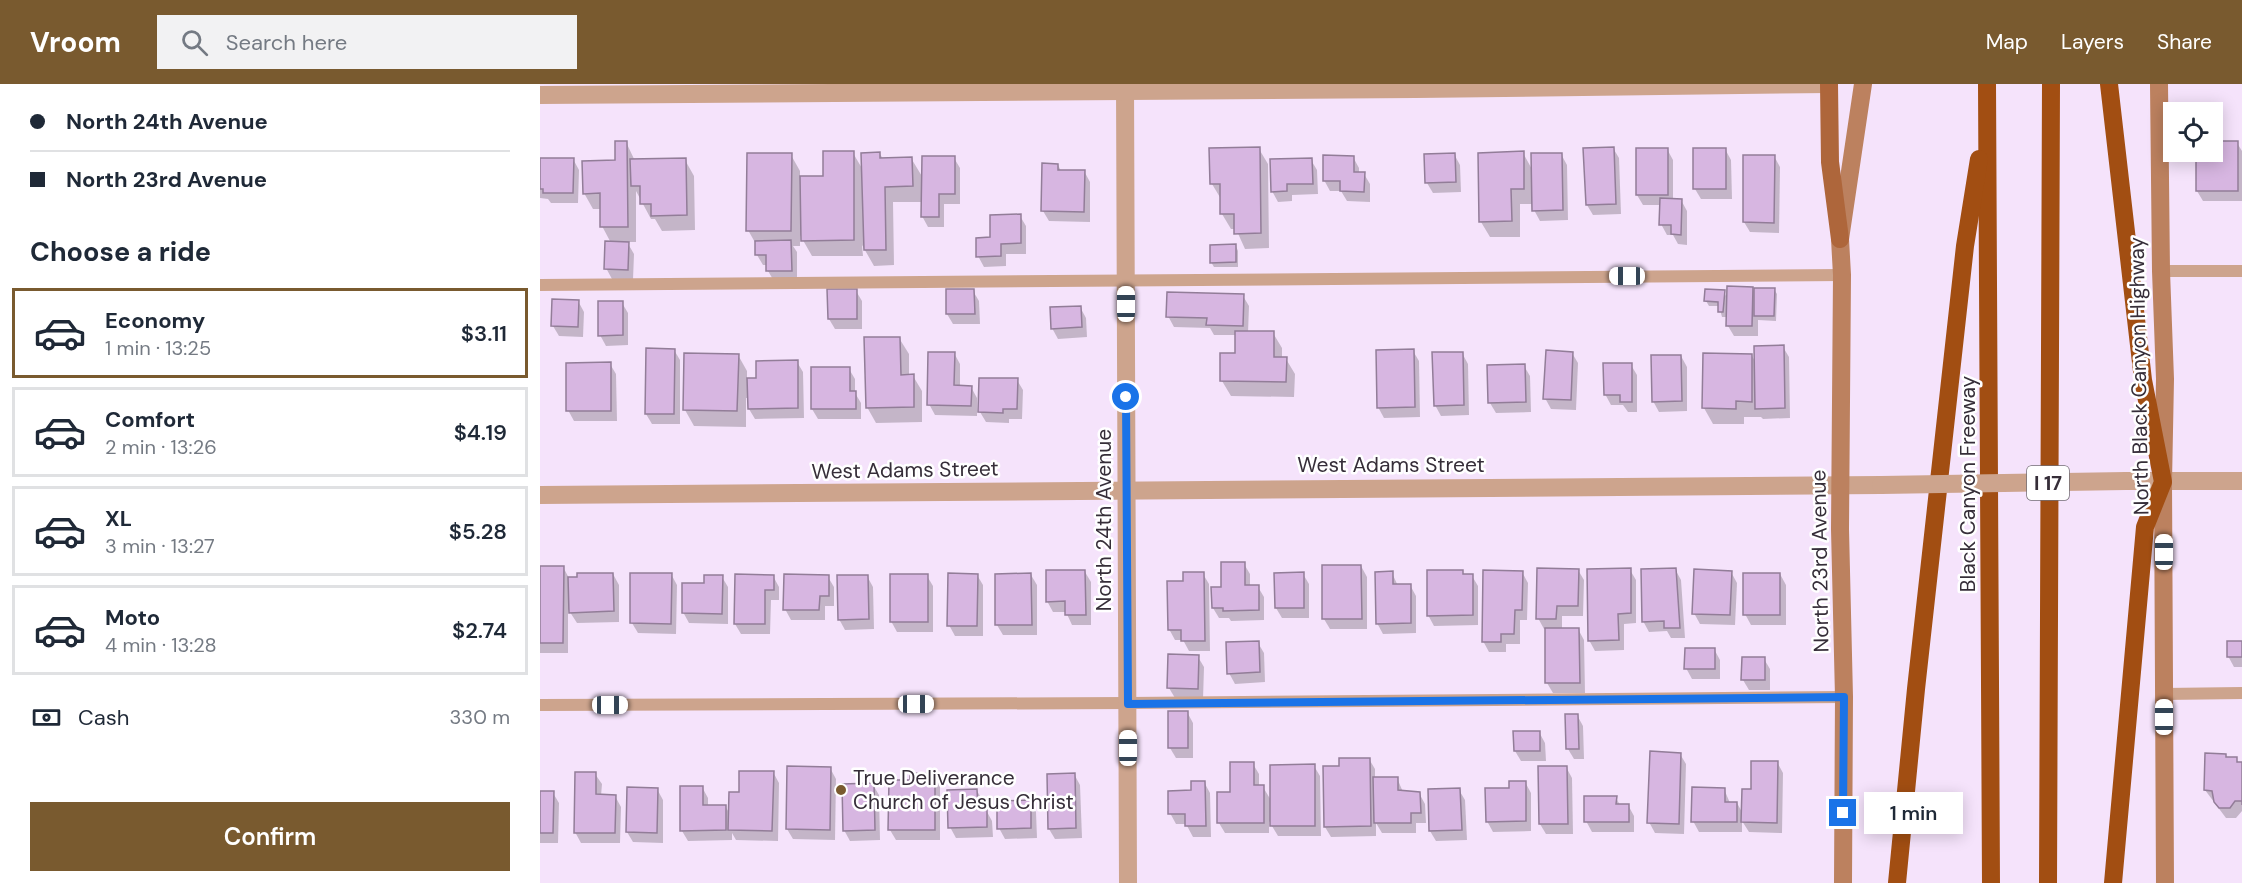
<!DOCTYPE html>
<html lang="en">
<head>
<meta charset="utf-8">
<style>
  body { margin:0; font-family:"DM Sans",sans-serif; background:#f2f2f3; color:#1f2937; height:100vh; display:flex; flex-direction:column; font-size:22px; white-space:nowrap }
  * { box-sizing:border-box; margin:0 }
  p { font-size:20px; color:#747a83 }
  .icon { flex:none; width:33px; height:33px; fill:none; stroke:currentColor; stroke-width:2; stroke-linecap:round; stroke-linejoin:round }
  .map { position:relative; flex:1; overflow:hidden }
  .panel { display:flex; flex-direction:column; background:#fff; width:540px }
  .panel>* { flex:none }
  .guide { display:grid; align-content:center; height:132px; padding:0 30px; background:#fff }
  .buttons { position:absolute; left:1623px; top:18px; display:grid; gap:12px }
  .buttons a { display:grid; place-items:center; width:60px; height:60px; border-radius:0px; background:#fff; box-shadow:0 3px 15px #0003; font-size:30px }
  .end { position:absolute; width:27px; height:27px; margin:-14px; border:8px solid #1a73e8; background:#fff; box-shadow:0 0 0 3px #fff }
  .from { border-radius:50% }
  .bubble { position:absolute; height:42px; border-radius:0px; background:#fff; box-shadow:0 3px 15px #0003; font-size:20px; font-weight:600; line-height:42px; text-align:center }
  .car { position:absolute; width:18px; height:36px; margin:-18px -9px; border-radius:8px; box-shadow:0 0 4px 2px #0007; background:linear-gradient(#fff 24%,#345 0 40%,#fff 0 76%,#345 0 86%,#fff 0) }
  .guide b { display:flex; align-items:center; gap:21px; height:57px; font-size:22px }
  .guide b+b { border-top:2px solid #e0e1e3 }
  .guide i { width:15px; height:15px; background:#1f2937 }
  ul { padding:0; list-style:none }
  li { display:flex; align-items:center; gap:18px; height:90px; margin:0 12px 9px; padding:0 18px; border:3px solid #e0e1e3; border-radius:0px }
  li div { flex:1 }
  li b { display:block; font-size:22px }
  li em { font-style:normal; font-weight:600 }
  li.current { border-color:#795a2f }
  li>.icon { width:54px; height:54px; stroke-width:1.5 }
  h2 { padding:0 30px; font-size:27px; line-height:72px }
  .pay { display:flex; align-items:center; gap:15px; height:66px; padding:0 30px; font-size:22px }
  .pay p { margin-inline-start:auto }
  .cta { display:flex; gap:12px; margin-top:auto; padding:12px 30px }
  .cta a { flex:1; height:69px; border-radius:0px; background:#795a2f; color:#fff; font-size:24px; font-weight:600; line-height:69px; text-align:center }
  header { display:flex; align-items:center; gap:36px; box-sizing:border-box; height:84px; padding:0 30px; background:#795a2f; color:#fff }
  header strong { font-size:28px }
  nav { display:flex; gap:33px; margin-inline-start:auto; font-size:21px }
  .search { width:420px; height:54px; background:#f2f2f3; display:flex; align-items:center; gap:15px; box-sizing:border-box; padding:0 21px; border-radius:0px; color:#747a83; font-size:22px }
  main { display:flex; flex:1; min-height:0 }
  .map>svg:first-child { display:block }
</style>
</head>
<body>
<header>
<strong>Vroom</strong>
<div class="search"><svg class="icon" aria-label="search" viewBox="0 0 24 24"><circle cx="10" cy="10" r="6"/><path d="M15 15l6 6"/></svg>Search here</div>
<nav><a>Map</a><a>Layers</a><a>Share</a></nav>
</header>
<main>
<section class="panel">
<div class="guide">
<b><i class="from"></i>North 24th Avenue</b>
<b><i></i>North 23rd Avenue</b>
</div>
<h2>Choose a ride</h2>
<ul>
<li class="current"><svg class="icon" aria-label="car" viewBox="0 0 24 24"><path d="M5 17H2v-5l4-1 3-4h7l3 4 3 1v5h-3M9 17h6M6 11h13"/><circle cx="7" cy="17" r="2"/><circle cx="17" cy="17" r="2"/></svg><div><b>Economy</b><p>1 min · 13:25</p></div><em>$3.11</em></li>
<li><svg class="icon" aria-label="car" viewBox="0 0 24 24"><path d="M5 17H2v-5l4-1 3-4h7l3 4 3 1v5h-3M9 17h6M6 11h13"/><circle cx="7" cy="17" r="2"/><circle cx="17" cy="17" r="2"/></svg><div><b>Comfort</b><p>2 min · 13:26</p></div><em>$4.19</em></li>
<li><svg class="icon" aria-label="car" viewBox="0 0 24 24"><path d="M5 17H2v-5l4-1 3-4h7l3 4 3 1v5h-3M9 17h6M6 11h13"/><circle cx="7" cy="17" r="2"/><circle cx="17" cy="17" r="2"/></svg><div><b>XL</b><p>3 min · 13:27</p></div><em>$5.28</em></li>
<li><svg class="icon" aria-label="car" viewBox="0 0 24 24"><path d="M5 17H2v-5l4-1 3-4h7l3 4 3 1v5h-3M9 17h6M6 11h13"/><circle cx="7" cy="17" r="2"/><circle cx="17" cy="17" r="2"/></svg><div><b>Moto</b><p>4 min · 13:28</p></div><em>$2.74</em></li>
</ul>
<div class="pay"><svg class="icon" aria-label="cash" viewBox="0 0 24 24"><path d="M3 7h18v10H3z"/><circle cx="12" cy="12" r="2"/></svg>Cash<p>330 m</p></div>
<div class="cta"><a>Confirm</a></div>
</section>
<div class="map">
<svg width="1702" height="799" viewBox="0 0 1702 799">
  <rect width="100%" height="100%" fill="#f5e3fb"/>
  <!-- shadow -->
  <g fill="#0003">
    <polygon points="86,58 95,77 145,76 154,92 155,146 122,147 115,135 111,135 96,107 96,158 87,158 94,170 93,196 72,195 66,184 71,159 62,142 62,125 53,125 44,109 77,78"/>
    <polygon points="1697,59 1702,67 1702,117 1663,117 1657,107 1657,68 1672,68"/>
    <polygon points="1073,64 1079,74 1081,130 1053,131 1047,121"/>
    <polygon points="719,65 728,80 729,164 705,165 696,145 691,145 682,130 681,115 672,100"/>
    <polygon points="1127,65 1133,76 1133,116 1141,116 1147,127 1147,161 1138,160 1133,151 1127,151 1121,140 1121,121 1103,121 1097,111"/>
    <polygon points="1185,65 1191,76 1192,115 1161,115 1155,105 1154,66"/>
    <polygon points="313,69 323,86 340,70 343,75 371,74 383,94 414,74 420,84 420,120 404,120 404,143 388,143 382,132 383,118 353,118 354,181 334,182 322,161 323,172 272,172 260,151 260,162 253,162 257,168 257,197 234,197 228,187 228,181 223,181 217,171 217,162 208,146 251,71 260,87 260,94 284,94"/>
    <polygon points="983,69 993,87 1021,70 1027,81 1028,136 1000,137 994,126 993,120 980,120 980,153 950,153 941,138"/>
    <polygon points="914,70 920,81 921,108 893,109 887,99"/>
    <polygon points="1234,72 1240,83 1239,149 1210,148 1204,138"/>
    <polygon points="813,73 819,84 819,89 824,90 830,100 830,118 807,117 801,107 790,107 784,96"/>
    <polygon points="0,75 33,75 39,86 38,119 11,119 8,115 0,114"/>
    <polygon points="771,76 777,86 778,110 752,111 752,117 738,118 732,107"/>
    <polygon points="518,81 521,87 544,87 550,98 550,138 509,137 503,127"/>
    <polygon points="480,132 486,142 486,170 466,170 466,182 444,183 438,172 452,155"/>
    <polygon points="696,162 698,167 698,183 674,183 671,178"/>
    <polygon points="1212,204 1216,210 1234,205 1237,210 1236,237 1218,236 1218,252 1194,252 1188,242 1188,233 1182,233 1179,222 1169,222 1166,217 1184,208 1188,216"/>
    <polygon points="316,207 322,217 322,245 295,245 289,235"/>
    <polygon points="433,207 439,217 440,240 413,240 407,230"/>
    <polygon points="703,212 709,222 708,249 733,249 742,264 742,275 746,275 755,290 754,313 691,312 682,297 696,271 697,251 674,251 670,244 634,243 628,232"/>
    <polygon points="38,217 44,228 43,253 19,252 13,242"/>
    <polygon points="82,219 88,229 88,261 66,262 60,251"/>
    <polygon points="540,223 546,234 547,253 518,255 512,244"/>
    <polygon points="359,254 369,270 369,292 373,292 382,307 382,338 336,339 327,323"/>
    <polygon points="1243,263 1249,273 1250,334 1223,335 1221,333 1204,333 1204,340 1173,340 1164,324 1212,272 1216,279"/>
    <polygon points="134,266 140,276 140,340 112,340 106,330"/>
    <polygon points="873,267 879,277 880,333 844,334 838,323"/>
    <polygon points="414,269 420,280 420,303 431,303 437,314 437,332 395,331 389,320"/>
    <polygon points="922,269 928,280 929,331 901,332 895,321"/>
    <polygon points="1032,269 1038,279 1036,326 1011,325 1005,314"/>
    <polygon points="198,271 207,287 207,296 218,295 257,278 263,288 264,334 215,335 209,325 209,314 206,314 206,343 154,342 145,326"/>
    <polygon points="1141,272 1147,283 1147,327 1119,328 1113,317"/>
    <polygon points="70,280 76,290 77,337 34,337 28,326"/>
    <polygon points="1091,281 1097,291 1097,328 1088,328 1083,321 1071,321 1065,310"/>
    <polygon points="984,282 990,292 991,328 956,329 950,319"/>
    <polygon points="309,285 315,295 315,309 321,319 321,335 278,335 272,325"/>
    <polygon points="477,296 483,306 482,335 469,335 469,339 446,338 440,328"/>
    <polygon points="704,480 710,490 710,503 718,503 724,513 724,536 691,537 689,534 679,534 673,524 683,504"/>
    <polygon points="821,482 827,493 827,545 790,545 784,535"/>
    <polygon points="0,483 23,483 29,494 73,490 79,501 79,538 37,539 28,525 28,569 0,569"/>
    <polygon points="1135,485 1141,496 1145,554 1131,554 1127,547 1109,548 1103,537"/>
    <polygon points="1038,486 1044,496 1043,532 1022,532 1022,546 1038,545 1044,556 1045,609 1013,609 1007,599 1006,545 1004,545 998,534"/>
    <polygon points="1090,486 1096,496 1096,539 1084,540 1084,566 1055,567 1049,556"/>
    <polygon points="922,487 924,492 932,492 938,502 938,541 894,542 888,531"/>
    <polygon points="545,488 551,498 551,541 532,541 526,528 513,528 507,517"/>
    <polygon points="982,488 988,499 987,536 980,536 980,560 966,560 966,568 949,568 943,557"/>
    <polygon points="1191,488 1197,499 1195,541 1160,540 1154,529"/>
    <polygon points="852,489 858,502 870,501 876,512 876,549 843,550 837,539"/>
    <polygon points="131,490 137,501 136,550 98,549 92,539"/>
    <polygon points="663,490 669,500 670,567 649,567 643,556 635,556 629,545 645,499"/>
    <polygon points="763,490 769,500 769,534 742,534 736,524"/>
    <polygon points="1240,490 1246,501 1246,541 1211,541 1205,530"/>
    <polygon points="437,491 443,501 443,552 415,552 409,541"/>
    <polygon points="491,491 497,501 497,551 463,551 457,541"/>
    <polygon points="196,492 233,492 239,503 239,516 231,516 230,550 201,550 195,540"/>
    <polygon points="327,492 333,503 334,545 305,546 299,535"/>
    <polygon points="387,492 393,502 393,548 357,548 351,537"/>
    <polygon points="182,493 188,503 188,540 149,539 143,528 165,501"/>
    <polygon points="288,493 294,503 294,522 285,522 285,536 251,536 245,525"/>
    <polygon points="718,559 724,569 725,598 695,600 689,589"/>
    <polygon points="1702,559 1702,583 1694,583 1688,572"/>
    <polygon points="1174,565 1180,576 1180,595 1152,595 1146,584"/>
    <polygon points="658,573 664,583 663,615 635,614 629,604"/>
    <polygon points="1224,575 1230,585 1230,606 1209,606 1203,596"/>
    <polygon points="647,628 653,639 653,674 636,674 630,664"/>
    <polygon points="1037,631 1043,642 1044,675 1034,675 1028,665 1027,632"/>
    <polygon points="999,648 1005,659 1006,677 981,677 975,667"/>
    <polygon points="1140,670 1146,680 1144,750 1115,749 1109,738"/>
    <polygon points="1685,671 1687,675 1696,675 1699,680 1702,680 1702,727 1696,734 1686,734 1665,706"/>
    <polygon points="829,675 835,685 835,695 857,694 863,708 879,709 885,720 886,739 876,739 876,749 842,749 836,739 836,752 791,753 785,743 800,683"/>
    <polygon points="1237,678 1243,689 1242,749 1209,748 1202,737 1202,748 1159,748 1153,737 1184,705 1190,719 1197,719 1203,730 1212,706"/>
    <polygon points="713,680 719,690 719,703 723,703 732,718 774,682 780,692 781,752 738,752 729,737 729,749 685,749 679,739 679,709 692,709"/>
    <polygon points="1026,683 1032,694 1033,750 1006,750 1000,740"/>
    <polygon points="290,684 296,695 295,756 253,755 247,745"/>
    <polygon points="233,688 239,699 238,757 196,756 192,749 192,756 148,757 142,747 162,703 168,714 168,722 185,722 190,730 200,709"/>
    <polygon points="55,690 62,700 61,712 75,712 81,723 80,759 41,759 35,748"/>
    <polygon points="534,690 540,701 542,754 515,755 509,745"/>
    <polygon points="394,691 400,701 400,756 356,756 350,746 372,697"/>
    <polygon points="664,698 670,709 671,753 653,753 646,740 636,740 630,729"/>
    <polygon points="985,698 991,709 991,747 953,748 947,737 970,705"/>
    <polygon points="333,701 339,711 340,756 310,757 304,746"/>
    <polygon points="117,705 123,716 123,759 93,758 87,748"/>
    <polygon points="889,706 919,706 925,716 927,756 896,757 890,747"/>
    <polygon points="437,707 443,717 443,726 446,726 452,737 453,753 416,754 410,743"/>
    <polygon points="0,709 13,709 19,719 18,759 0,759"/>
    <polygon points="1076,714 1080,721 1088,721 1094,732 1094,748 1052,748 1046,737"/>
    <polygon points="490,718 496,728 497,754 465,755 459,744"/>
  </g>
  <!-- building -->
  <g fill="#d7b6e1" stroke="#927d98" stroke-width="1.5">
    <polygon points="75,57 87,57 88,143 60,143 60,109 43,110 42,77 75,76"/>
    <polygon points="1672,57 1698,57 1698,107 1656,107 1656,68 1672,68"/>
    <polygon points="720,63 721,149 694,150 694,130 680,130 680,100 670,100 669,64"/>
    <polygon points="1074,63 1076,120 1046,121 1043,64"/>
    <rect x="1096" y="64" width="32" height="47"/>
    <rect x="1153" y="64" width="33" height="41"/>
    <polygon points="283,67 314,67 314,156 261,157 260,92 283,92"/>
    <polygon points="984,67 984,105 971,105 972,137 939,138 938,69"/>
    <polygon points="340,68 340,74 372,73 373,102 345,103 346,166 324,166 321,69"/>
    <polygon points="207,69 252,69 251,147 206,147"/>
    <polygon points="915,69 916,98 885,99 884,70"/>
    <polygon points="991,69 1022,69 1023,126 992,127"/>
    <polygon points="783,71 814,72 814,88 825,88 824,108 800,107 800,97 783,97"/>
    <polygon points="1203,71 1235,71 1234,139 1203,138"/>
    <polygon points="382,72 415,72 415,110 399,110 399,133 381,133"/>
    <polygon points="0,74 34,74 33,109 3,109 3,105 0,105"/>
    <polygon points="146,74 147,131 111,132 111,120 100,120 100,102 91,102 90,75"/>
    <polygon points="772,74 773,100 747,100 747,107 731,108 730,75"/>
    <polygon points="502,79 518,80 518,86 545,86 544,128 501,127"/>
    <polygon points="1120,114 1142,115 1141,151 1131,150 1131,141 1119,141"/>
    <polygon points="481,130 481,159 461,160 461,172 436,173 436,154 450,153 450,131"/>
    <polygon points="251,156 252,187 226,187 226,171 215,171 215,157"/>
    <polygon points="65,157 89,158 88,186 64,185"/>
    <polygon points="696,160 696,178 670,179 670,161"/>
    <polygon points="1187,202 1213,203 1212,242 1186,242"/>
    <polygon points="1214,204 1235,204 1234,232 1214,232"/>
    <polygon points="287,205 317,205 317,235 288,235"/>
    <polygon points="406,205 434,205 435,230 406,230"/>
    <polygon points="1165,205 1185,206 1183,228 1178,228 1178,218 1164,217"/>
    <polygon points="627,208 704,210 703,242 666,241 667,234 626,233"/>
    <polygon points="12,215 39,216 38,243 11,242"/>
    <polygon points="58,217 83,217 83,251 58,252"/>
    <polygon points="541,222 542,243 511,245 510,223"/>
    <polygon points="695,247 734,247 734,273 747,273 746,298 680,297 680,269 695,269"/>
    <polygon points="324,253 360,253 361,291 374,290 374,323 326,324"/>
    <polygon points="1244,261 1245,324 1215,325 1214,262"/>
    <polygon points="106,264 135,265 134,330 105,330"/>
    <polygon points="874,265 875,323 837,324 836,266"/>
    <polygon points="1006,266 1033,268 1031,316 1003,315"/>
    <polygon points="388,268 415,268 414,301 432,302 431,322 387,321"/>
    <polygon points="892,268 923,268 924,321 894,322"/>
    <polygon points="144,269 199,270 197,327 143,326"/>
    <polygon points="1163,269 1212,270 1212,318 1196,317 1196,325 1162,324"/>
    <polygon points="1111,271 1141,271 1142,317 1112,318"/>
    <polygon points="258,276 258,324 208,325 207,294 216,294 216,277"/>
    <polygon points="71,278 71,327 26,327 26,279"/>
    <polygon points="1063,279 1092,279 1092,318 1080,318 1080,311 1064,311"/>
    <polygon points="985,280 986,318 948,319 947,281"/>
    <polygon points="271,283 310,283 310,307 316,307 316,325 271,325"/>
    <polygon points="439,294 478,294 477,325 463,325 463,329 438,328"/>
    <polygon points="681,478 705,478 705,501 719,501 719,526 683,527 683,524 672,524 671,503 681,503"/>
    <polygon points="782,481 821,481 822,535 782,535"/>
    <polygon points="0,482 24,482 23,559 0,559"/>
    <polygon points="997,484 1039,485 1038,522 1017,522 1016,535 996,535"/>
    <polygon points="1091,484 1091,529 1078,530 1079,556 1048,557 1047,485"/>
    <polygon points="1136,484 1140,544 1124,544 1124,537 1102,538 1101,485"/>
    <polygon points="1154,485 1192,487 1190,531 1152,530"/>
    <polygon points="506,486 545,486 546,531 525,531 525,517 506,518"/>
    <polygon points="887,486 923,486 923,490 933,490 933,531 887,532"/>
    <polygon points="943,486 983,487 982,526 975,526 974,550 961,550 961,558 942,558"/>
    <polygon points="853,487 853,500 871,500 871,539 836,540 835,488"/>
    <polygon points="643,488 664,488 665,557 641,557 641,546 628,546 627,497 643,497"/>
    <polygon points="764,488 764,524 735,524 734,489"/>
    <polygon points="37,489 73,489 74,527 29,529 28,493 37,493"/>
    <polygon points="90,489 132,489 131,540 90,539"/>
    <polygon points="408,489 438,490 437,542 407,542"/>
    <polygon points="491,489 492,541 455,541 455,490"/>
    <rect x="1203" y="489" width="37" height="42"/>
    <polygon points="195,490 234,491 234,506 225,506 225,540 194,540"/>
    <polygon points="244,490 289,491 289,512 280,512 279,526 243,526"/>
    <rect x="350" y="490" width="38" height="48"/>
    <polygon points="164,491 183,491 182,530 142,529 142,499 164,499"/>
    <polygon points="297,491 328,491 329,535 298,536"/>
    <polygon points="1005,544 1039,544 1040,599 1005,599"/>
    <polygon points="719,557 720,588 687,590 686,558"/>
    <rect x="1687" y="557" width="15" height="16"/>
    <polygon points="1145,564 1175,564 1175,585 1144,585"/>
    <polygon points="628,570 659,571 658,605 627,604"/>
    <polygon points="1202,573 1225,573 1225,596 1201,596"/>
    <rect x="628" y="627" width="20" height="37"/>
    <polygon points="1025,630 1038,630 1039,665 1026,665"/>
    <polygon points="973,647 1000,647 1000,667 974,667"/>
    <polygon points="1110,667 1141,669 1139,740 1107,739"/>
    <polygon points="1665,669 1686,670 1686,673 1697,673 1697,678 1702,678 1702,721 1702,717 1695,717 1690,724 1679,724 1674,718 1672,707 1664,706"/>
    <polygon points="799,674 830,674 831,742 784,743 783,682 799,682"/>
    <polygon points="1211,677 1238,677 1237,739 1201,738 1202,705 1211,705"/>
    <polygon points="690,678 714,678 714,701 724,701 724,739 677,739 677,708 690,708"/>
    <polygon points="775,680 775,742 730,742 730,681"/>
    <polygon points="247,682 291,683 290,746 246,745"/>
    <polygon points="998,682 1027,682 1028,740 999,740"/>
    <polygon points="199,687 234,687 232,747 188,746 189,708 199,708"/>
    <polygon points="35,688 56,688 56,710 76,711 75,749 34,749"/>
    <polygon points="370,689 395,690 395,746 348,746 349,696 370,696"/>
    <polygon points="535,689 536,744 508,745 507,690"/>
    <polygon points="833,693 858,693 858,706 880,708 881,729 871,729 871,739 834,739"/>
    <polygon points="651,697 665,697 666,742 645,742 645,730 628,730 628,707 651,706"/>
    <polygon points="969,697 986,697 986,737 946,738 945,704 969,704"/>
    <polygon points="334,699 335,746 303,747 302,700"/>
    <polygon points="140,702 163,702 163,721 186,721 186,746 140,747"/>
    <polygon points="87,703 118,704 117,749 86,748"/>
    <polygon points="1152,703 1185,704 1185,718 1197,718 1197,738 1151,738"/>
    <polygon points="920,704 922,746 889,747 888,705"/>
    <polygon points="437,705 438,725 447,725 447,743 408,744 407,706"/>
    <polygon points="0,707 14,707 13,749 0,749"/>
    <polygon points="1044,712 1077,712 1076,720 1089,720 1089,738 1044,738"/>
    <polygon points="491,716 491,744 457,745 457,717"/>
  </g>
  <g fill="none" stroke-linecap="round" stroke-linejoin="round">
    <!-- service -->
    <g stroke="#cda48d" stroke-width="12">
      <polyline points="1621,187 1702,187"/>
      <polyline points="0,201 1302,191"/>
      <polyline points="1624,610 1702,609"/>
      <polyline points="0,621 588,619 1304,613"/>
    </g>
    <!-- minor -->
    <g stroke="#cda48d" stroke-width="18">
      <polyline points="585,0 588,799"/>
      <polyline points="0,11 876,5 1289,0"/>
    </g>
    <!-- tertiary -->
    <g stroke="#cda48d" stroke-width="18">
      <polyline points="1586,397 1702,397"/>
      <polyline points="0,411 1341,401"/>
    </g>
    <!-- secondary -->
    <g stroke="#bc815f" stroke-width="18">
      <polyline points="1619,0 1621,187 1625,295 1623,398 1625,799"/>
      <polyline points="1303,799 1304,613 1300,445 1302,191 1300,155 1323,0"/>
    </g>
    <!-- primary -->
    <polyline stroke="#ae663b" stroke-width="18" points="1289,0 1290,78 1300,155"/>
    <!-- motorway -->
    <g stroke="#a24e12" stroke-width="18">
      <polyline points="1447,0 1451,799"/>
      <polyline points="1569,0 1603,296 1623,398 1605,443 1573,799"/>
      <polyline points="1357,799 1376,605 1425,162 1439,75"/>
      <polyline points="1508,799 1511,0"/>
    </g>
    <!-- tertiary-bridge -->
    <polyline stroke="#cda48d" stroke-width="18" points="1341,401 1586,397"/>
  </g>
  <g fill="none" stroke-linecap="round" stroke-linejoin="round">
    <!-- route -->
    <polyline stroke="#1a73e8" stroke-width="8" points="586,313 588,620 1304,613 1303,729"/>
  </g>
  <!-- markers -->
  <circle fill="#795a2f" stroke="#fff" stroke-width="2" cx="301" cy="706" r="6"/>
  <g text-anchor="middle" stroke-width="5" stroke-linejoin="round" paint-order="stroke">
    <!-- shield labels -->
    <rect fill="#fff" stroke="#726d74" stroke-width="1.5" x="1487" y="382" width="42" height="34" rx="4.5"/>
    <g font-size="20" font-weight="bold" fill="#362e39">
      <text x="1508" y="406">I 17</text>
    </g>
    <!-- street labels -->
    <g font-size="21" fill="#362e39" stroke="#fff">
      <text transform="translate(1599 292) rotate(-91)" y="7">North Black Canyon Highway</text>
      <text x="851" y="388">West Adams Street</text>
      <text transform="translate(365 386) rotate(-1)" y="7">West Adams Street</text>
      <text transform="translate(1428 400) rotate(-90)" y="7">Black Canyon Freeway</text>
      <text transform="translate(564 436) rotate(-90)" y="7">North 24th Avenue</text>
      <text transform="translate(1280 477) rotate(-91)" y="7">North 23rd Avenue</text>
    </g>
    <!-- poi labels -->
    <g font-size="21" fill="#362e39" stroke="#fff" text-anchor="start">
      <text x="313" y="701">True Deliverance<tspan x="313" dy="24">Church of Jesus Christ</tspan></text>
    </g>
  </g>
</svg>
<div class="buttons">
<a><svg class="icon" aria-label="locate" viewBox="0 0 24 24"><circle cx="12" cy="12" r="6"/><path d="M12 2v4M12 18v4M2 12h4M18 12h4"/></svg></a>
</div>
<i class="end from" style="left:586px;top:313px"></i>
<i class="end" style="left:1303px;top:729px"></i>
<div class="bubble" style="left:1324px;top:708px;width:99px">1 min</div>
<i class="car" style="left:1087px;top:192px;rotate:270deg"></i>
<i class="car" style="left:586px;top:220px;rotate:0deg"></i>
<i class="car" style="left:1624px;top:468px;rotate:0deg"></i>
<i class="car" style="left:376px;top:620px;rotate:90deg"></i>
<i class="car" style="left:70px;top:621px;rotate:90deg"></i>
<i class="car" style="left:1624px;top:633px;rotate:0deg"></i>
<i class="car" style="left:588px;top:664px;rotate:0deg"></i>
</div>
</main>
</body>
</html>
